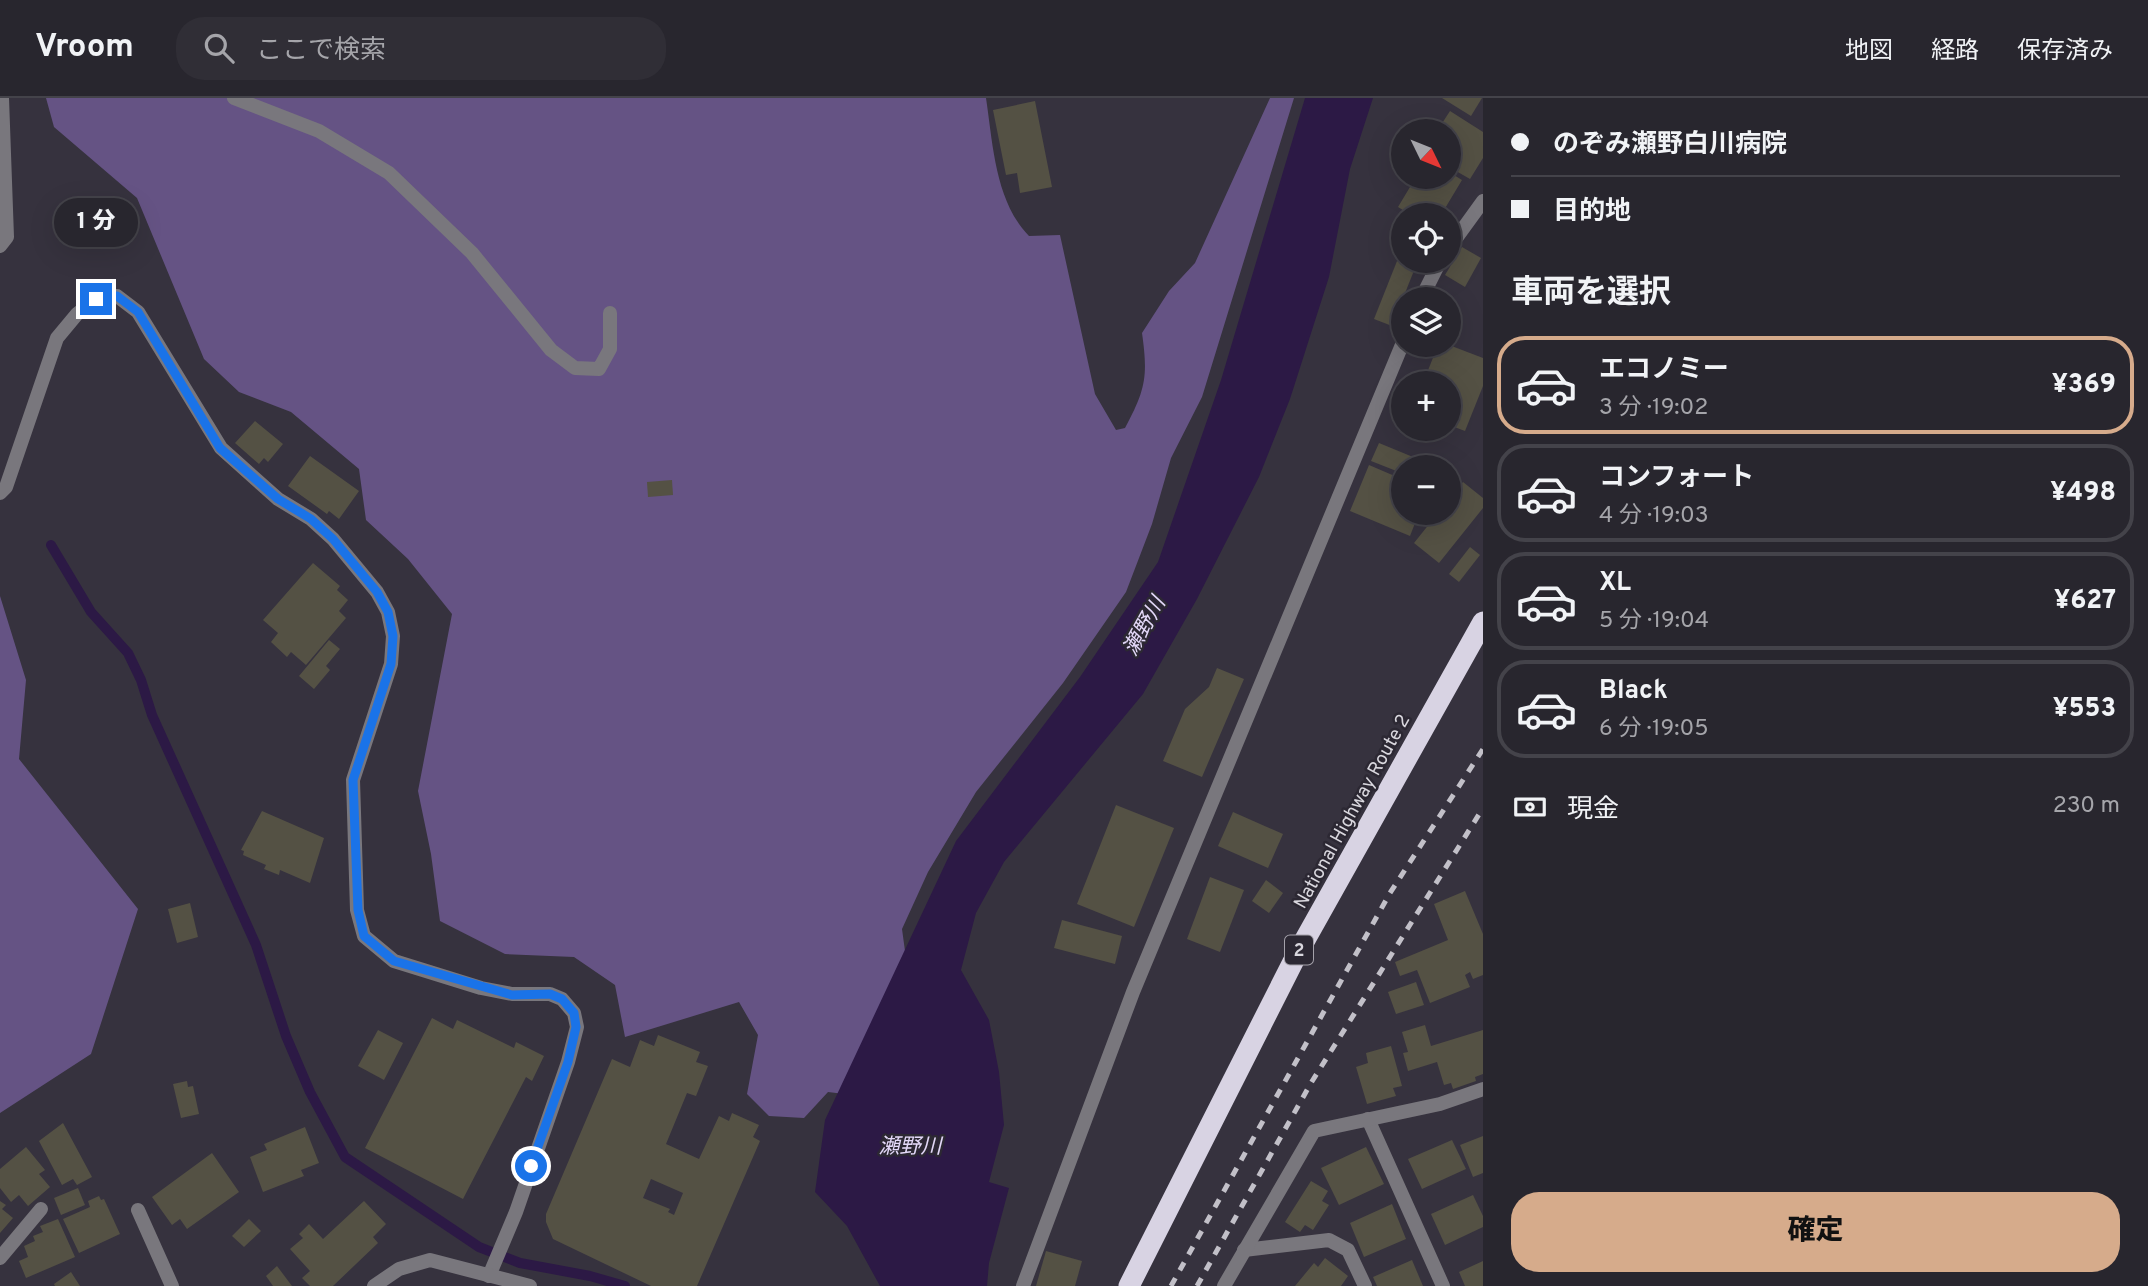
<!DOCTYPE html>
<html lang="ja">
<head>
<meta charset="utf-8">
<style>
  body { margin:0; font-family:Overpass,"Noto Sans JP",sans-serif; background:#302e36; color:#f1f3f6; height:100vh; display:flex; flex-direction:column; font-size:26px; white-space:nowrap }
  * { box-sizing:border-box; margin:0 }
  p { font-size:23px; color:#a5a5aa }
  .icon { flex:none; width:38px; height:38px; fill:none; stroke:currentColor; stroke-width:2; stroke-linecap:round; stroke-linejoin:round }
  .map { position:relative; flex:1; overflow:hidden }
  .sheet { display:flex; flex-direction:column; background:#28262e; width:665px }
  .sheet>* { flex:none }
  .banner { display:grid; align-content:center; height:154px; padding:0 28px; background:#28262e }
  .needle { width:46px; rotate:133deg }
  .fabs { position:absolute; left:1391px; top:21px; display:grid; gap:14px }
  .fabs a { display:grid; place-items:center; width:70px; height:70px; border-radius:50%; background:#28262e; box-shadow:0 7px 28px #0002,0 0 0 2px #44434a; font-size:35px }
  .end { position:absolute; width:32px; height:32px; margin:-16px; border:9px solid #1a73e8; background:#fff; box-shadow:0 0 0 4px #fff }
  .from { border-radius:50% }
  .bubble { position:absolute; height:49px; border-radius:24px; background:#28262e; box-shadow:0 7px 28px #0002,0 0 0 2px #44434a; font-size:23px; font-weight:800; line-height:49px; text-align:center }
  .banner b { display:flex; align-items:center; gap:24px; height:66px; font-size:26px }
  .banner b+b { border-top:2px solid #44434a }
  .banner i { width:18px; height:18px; background:#f1f3f6 }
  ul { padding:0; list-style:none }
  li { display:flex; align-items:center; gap:21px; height:98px; margin:0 14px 10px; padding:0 14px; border:4px solid #44434a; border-radius:28px }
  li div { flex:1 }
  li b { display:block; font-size:26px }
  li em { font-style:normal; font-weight:800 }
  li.current { border-color:#d6ab8b }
  li>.icon { width:63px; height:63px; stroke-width:1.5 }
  h2 { padding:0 28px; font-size:32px; line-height:84px }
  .pay { display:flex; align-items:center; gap:18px; height:77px; padding:0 28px; font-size:26px }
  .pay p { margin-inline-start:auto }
  .button { display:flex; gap:14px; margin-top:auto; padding:14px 28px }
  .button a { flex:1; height:80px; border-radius:28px; background:#d6ab8b; color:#111; font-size:28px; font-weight:800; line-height:80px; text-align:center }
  header { display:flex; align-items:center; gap:42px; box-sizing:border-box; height:98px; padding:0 35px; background:#28262e; border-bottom:2px solid #44434a }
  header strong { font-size:33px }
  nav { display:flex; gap:38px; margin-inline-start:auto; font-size:24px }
  .search { width:490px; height:63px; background:#302e36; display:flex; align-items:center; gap:18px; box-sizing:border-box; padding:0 24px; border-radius:28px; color:#a5a5aa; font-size:26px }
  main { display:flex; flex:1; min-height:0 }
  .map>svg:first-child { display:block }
</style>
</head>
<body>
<header>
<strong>Vroom</strong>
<div class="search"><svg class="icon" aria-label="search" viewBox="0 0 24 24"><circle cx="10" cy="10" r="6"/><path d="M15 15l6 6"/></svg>ここで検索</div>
<nav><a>地図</a><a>経路</a><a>保存済み</a></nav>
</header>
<main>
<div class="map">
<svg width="1483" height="1188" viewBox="0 0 1483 1188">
  <rect width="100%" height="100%" fill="#36323e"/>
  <!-- forest -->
  <g fill="#655384">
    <path d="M46,0H986C993,46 995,103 1029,138L1060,137L1095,296L1116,332L1125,330C1146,291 1148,278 1142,235L1169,193L1195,165L1270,0H1294L1202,299L1171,360L1152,426L1126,494L1063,585L976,694L928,774L902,831L911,897L869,999L828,994L804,1020L769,1018L747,996L758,937L739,904L625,939L615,887L574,859L505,856L440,823L431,756L418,693L452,516L408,461L366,422L359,371L291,314L239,294L204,261L137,100L54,29Z"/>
    <polygon points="0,498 26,582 19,661 138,811 91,956 0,1015"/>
  </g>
  <!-- water -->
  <polygon fill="#2c1945" points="1305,0 1373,0 1350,71 1329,179 1290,301 1259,379 1197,501 1143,596 1004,764 976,815 961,872 989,922 999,974 1004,1027 989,1084 1009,1090 989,1165 987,1188 880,1188 847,1128 815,1094 825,1022 956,743 1080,579 1158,464 1221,282"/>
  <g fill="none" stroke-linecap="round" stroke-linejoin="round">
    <!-- stream -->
    <polyline stroke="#2c1945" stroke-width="10" points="51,447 91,514 128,555 141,582 152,617 256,847 286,938 310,994 345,1059 479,1149 520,1165 590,1178 625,1188"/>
  </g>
  <!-- building -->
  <g fill="#545144" fill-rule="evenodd">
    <polygon points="1442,0 1482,0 1471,18"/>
    <polygon points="1035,3 1052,89 1020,95 1017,75 1006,77 993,12"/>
    <polygon points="1450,13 1483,34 1483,60 1470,81 1449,69 1449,33 1437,33"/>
    <polygon points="1449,74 1462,82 1441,117 1411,117 1398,109 1416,79 1449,79"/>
    <polygon points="1462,149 1481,160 1465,189 1445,177"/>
    <polygon points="1397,163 1415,170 1392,228 1374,221"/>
    <polygon points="1438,247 1449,247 1483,260 1483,288 1465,333 1449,327 1449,285 1423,285"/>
    <polygon points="255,323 283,346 268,364 264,360 259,366 235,345"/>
    <polygon points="1379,345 1430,366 1429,369 1404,369 1404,376 1371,363"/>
    <polygon points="310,358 359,393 339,421 329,413 327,416 288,388"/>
    <polygon points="1369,367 1404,382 1404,415 1419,415 1410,438 1350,413"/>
    <polygon points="672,382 673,397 648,399 647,384"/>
    <polygon points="1463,384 1483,400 1483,410 1439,465 1414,445 1438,415 1449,415 1449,401"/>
    <polygon points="1470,449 1480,457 1459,484 1449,476"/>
    <polygon points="313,465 340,488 337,492 348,502 339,513 346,520 306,567 291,554 287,559 271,544 278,535 263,522"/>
    <polygon points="329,542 340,551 326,568 330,572 314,591 299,578"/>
    <polygon points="1217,570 1244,581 1202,679 1163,663 1185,611 1209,589"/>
    <polygon points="1116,707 1174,730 1134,829 1077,806"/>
    <polygon points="262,713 324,740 310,785 280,772 279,777 264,771 266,767 243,757 244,753 241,752"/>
    <polygon points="1233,714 1283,736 1268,770 1218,748"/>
    <polygon points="1210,779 1244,792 1220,854 1187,841"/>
    <polygon points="1266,782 1283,795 1269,815 1252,803"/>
    <polygon points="1465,793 1483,836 1483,877 1473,881 1470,874 1465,877 1470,889 1430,905 1417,872 1400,878 1395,864 1448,842 1434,806"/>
    <polygon points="190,805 198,839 177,845 168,811"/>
    <polygon points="1062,822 1122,838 1115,866 1054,850"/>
    <polygon points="1416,884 1424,907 1396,916 1388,894"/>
    <polygon points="432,920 453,931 457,922 514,950 516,944 544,958 532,983 526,979 463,1101 365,1050"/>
    <polygon points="1425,927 1431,948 1483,932 1483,976 1475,979 1476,983 1453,991 1451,985 1444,987 1437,964 1408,973 1403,955 1408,954 1402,934"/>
    <polygon points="378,932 403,945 384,982 358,968"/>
    <path d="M658,937L700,954L696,964L708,968L696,998L687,995L666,1046L699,1061L719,1018L729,1023L732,1015L759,1027L753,1039L760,1043L697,1188H651L553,1141L546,1124V1116L612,961L630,969L640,942L654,948ZM651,1081L683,1095L674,1117L668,1114L670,1111L643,1100Z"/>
    <polygon points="1391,948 1402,988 1393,990 1396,998 1367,1006 1356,969 1368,965 1366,955"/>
    <polygon points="187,983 188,989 193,988 199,1016 181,1020 173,986"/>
    <polygon points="63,1025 92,1079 77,1087 73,1081 62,1087 39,1043"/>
    <polygon points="305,1029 319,1065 301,1072 304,1078 263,1094 250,1059 267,1052 264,1046"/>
    <polygon points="1483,1038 1483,1075 1473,1079 1460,1047"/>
    <polygon points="1452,1042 1466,1071 1422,1091 1408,1061"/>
    <polygon points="26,1049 45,1072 39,1076 50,1089 28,1108 19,1097 11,1104 0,1090 0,1071"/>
    <polygon points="1366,1049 1384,1086 1339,1107 1321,1070"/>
    <polygon points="212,1055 239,1094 187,1131 180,1121 172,1127 152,1099"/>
    <polygon points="1311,1083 1328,1093 1322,1103 1329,1107 1313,1132 1305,1127 1300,1134 1285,1124"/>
    <polygon points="78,1090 85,1107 61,1117 54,1100"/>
    <polygon points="1473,1097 1483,1118 1483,1129 1445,1147 1431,1116"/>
    <polygon points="99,1098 101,1102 104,1101 120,1136 79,1155 63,1121 90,1109 88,1103"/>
    <polygon points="0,1103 6,1107 2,1111 13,1120 0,1135"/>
    <polygon points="364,1103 386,1126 373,1139 378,1145 333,1188 310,1188 302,1180 310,1173 290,1151 303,1140 299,1136 309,1126 323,1141"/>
    <polygon points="1392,1106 1406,1141 1364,1159 1350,1125"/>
    <polygon points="58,1121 75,1159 26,1180 19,1163 28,1159 24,1148 35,1143 33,1138 43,1134 40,1128"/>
    <polygon points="249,1121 261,1133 244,1149 232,1138"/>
    <polygon points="1046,1153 1082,1163 1075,1188 1036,1188"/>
    <polygon points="1325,1160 1348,1178 1341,1188 1295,1188 1314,1165 1318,1169"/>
    <polygon points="1412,1162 1423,1188 1377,1188 1373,1179"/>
    <polygon points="1483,1163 1483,1188 1465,1188 1459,1174"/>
    <polygon points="277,1168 292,1188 273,1188 266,1178"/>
    <polygon points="71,1174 80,1188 55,1188 54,1186"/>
  </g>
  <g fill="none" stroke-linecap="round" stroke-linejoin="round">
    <!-- lane -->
    <g stroke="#79777d" stroke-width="14">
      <polyline points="138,1112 172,1188"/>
      <polyline points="0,1160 41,1111"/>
    </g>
    <!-- street -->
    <g stroke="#79777d" stroke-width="14">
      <polyline points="234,0 319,33 389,75 472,155 551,252 575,270 599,271 610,251 610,215"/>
      <polyline points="0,148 7,139 2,0"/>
      <polyline points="1449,150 1483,103"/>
      <polyline points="1421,201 1440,163"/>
      <polyline points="0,395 6,389 57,240 77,216 96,201 117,198 138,214 221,350 278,401 311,421 333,441 377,494 388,514 393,538 391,566 353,682 357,812 364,838 394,863 481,890 512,896 550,896 562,901 574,915 577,929 568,964 516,1114 489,1178"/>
      <polyline points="1368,1021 1443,1188"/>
      <polyline points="1244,1152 1329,1142 1348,1152 1365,1188"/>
      <polyline points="374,1188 399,1171 430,1162 530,1188"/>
      <polyline points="1023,1188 1133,894 1404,242"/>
      <polyline points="1224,1188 1314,1033 1440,1006 1483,991"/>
    </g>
    <!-- highway -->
    <polyline stroke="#d8d3e3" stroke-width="21" points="1129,1188 1297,856 1483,524"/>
    <!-- rail -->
    <g stroke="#c2c0c8" stroke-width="5" stroke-dasharray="9 9" stroke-linecap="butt">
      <polyline points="1171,1188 1390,795 1483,651"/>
      <polyline points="1197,1188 1311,985 1483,710"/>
    </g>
  </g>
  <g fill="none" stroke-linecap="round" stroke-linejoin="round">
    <!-- route -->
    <polyline stroke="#1a73e8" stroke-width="9" points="96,201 117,198 138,214 220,350 278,401 311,421 333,441 377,494 388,514 393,538 391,566 353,682 358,812 364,838 394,863 512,897 550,896 562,901 574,915 576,929 568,964 531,1068"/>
  </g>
  <g text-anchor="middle" stroke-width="5" stroke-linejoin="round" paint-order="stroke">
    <!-- shield labels -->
    <rect fill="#2c2833" stroke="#a5a2ab" stroke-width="2" x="1285" y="837.5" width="28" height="29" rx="5"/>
    <g font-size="18" font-weight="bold" fill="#d9d7de">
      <text x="1299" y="858">2</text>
    </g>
    <!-- street labels -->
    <g font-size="19" fill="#d9d7de" stroke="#2c2833">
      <text transform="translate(1351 713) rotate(-61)" y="7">National Highway Route 2</text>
    </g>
    <!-- water labels -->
    <g font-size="21" font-style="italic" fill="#e3d8f8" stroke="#2c2833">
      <text transform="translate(1144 528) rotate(-61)" y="7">瀬野川</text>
      <text x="910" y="1055">瀬野川</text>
    </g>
  </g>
</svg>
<div class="fabs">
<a><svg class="needle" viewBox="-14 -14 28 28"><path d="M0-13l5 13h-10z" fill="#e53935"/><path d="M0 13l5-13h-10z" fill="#a5a5aa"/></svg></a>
<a><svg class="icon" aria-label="locate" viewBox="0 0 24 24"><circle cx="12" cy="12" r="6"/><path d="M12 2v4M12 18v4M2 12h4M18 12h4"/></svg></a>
<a><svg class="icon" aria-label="layers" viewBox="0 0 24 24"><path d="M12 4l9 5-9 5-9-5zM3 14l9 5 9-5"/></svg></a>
<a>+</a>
<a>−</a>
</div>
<i class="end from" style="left:531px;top:1068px"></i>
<i class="end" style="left:96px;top:201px"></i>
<div class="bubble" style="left:54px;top:100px;width:84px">1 分</div>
</div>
<section class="sheet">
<div class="banner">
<b><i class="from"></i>のぞみ瀬野白川病院</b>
<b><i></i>目的地</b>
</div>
<h2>車両を選択</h2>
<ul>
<li class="current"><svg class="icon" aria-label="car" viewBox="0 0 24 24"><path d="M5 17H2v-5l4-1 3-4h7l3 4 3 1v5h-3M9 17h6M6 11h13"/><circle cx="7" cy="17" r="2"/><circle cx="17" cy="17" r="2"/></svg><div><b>エコノミー</b><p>3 分 · 19:02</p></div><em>¥369</em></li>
<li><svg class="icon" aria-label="car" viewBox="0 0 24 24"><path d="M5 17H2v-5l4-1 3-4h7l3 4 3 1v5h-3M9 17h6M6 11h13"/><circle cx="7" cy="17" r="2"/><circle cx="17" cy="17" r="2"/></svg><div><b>コンフォート</b><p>4 分 · 19:03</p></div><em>¥498</em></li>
<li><svg class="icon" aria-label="car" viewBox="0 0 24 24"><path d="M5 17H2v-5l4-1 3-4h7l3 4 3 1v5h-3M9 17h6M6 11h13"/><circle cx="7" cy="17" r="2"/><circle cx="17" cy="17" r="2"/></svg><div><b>XL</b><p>5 分 · 19:04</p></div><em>¥627</em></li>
<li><svg class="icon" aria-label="car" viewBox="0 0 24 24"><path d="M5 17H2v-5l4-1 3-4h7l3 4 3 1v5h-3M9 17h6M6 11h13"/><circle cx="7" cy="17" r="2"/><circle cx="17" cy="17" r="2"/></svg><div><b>Black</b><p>6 分 · 19:05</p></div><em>¥553</em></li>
</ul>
<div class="pay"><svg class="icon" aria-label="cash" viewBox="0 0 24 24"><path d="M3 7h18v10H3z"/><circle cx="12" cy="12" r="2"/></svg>現金<p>230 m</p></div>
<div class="button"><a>確定</a></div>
</section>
</main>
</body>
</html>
